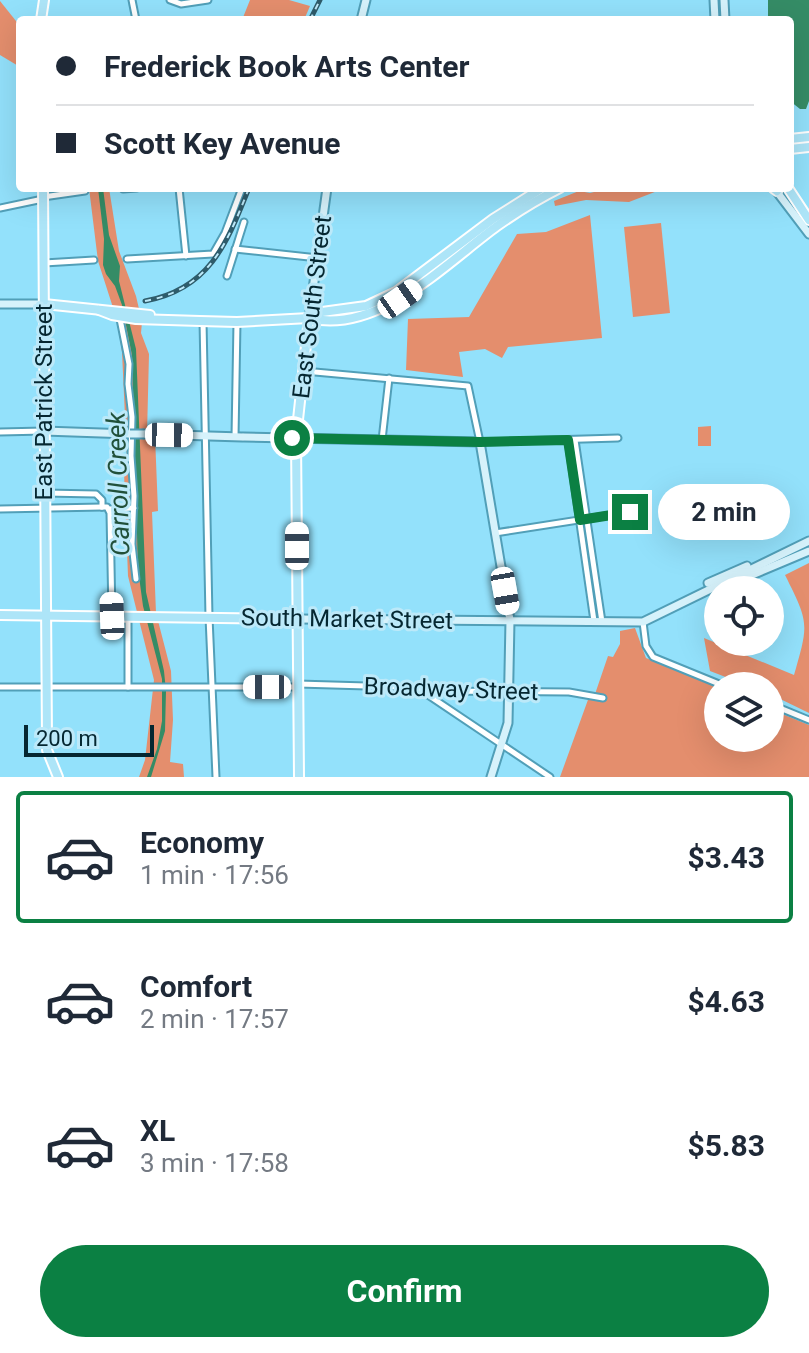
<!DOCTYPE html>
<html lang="en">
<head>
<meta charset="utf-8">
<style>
  body { margin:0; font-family:Roboto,sans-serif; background:#f6f6f7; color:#1f2937; height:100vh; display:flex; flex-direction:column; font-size:30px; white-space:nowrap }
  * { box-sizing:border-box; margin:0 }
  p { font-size:26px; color:#747a83 }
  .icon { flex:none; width:44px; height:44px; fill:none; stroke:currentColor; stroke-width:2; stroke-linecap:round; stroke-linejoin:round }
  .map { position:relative; height:777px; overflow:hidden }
  .drawer { display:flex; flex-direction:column; background:#fff; flex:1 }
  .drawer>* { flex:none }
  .guide { position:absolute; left:16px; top:16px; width:778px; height:176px; border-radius:8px; box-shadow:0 8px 32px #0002; display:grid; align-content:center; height:176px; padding:0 40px; background:#fff }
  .buttons { position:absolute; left:704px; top:576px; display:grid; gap:16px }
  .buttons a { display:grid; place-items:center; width:80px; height:80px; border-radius:50%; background:#fff; box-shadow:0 8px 32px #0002; font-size:40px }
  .scale { position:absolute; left:24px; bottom:20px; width:130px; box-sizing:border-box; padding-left:8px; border:4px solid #052731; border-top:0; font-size:22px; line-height:28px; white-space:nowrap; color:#052731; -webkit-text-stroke:6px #bce9f9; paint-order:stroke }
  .end { position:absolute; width:36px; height:36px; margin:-18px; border:10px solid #0b8043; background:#fff; box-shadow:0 0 0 4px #fff }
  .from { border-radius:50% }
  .bubble { position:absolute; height:56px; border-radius:28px; background:#fff; box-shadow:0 8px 32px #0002; font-size:26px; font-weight:700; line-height:56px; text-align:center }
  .car { position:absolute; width:24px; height:48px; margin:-24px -12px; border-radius:10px; box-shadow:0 0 6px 2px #0007; background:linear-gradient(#fff 24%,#345 0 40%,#fff 0 76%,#345 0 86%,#fff 0) }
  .guide b { display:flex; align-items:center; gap:28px; height:76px; font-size:30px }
  .guide b+b { border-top:2px solid #e0e1e3 }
  .guide i { width:20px; height:20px; background:#1f2937 }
  ul { padding:14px 0 0; list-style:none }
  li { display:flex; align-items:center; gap:24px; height:132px; margin:0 16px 12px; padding:0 24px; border:4px solid transparent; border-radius:8px }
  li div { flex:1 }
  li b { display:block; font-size:30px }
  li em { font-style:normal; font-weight:700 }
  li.selected { border-color:#0b8043 }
  li>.icon { width:72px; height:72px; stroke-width:1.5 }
  .action { display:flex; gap:16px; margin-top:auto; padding:16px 40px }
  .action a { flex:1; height:92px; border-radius:48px; background:#0b8043; color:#fff; font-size:32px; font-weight:700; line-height:92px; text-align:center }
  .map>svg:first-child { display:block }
</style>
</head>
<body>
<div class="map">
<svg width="809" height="777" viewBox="0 0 809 777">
  <rect width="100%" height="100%" fill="#93e1fb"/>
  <!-- green -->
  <g fill="#e48e6d">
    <polygon points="250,0 289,0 310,6 304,20 242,20"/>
    <polygon points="0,1 20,26 20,67 0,55"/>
    <polygon points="89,188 109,188 119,251 136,296 142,322 141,333 149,354 147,434 155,436 158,511 152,512 156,613 171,671 173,720 170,762 183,764 184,777 139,777 145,760 154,680 128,576 124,472 127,460 122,352 117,320 98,261"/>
    <polygon points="610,188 665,188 629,202 586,200 555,206 554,201 579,191 590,193"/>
    <polygon points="590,215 602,338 508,347 502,358 485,349 459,352 463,377 406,370 408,319 469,317 517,234 546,232"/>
    <polygon points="661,223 670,313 633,317 624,227"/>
    <polygon points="711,426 711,446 698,446 698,427"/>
    <path d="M809,563V713L770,694V686H749L710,671L704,638L794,675C809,623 809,623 785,575Z"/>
    <polygon points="635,628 646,658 718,687 718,738 770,738 770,709 809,725 809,777 560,777 589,697 594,697 608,656 613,657 620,644 620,631"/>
  </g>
  <!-- water -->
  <g fill="#358c66">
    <polygon points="768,0 809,0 809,101 806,109 800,109 790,101 790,20 768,20"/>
    <polygon points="98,188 103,188 109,235 120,266 119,281 136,349 146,592 164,671 166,691 165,731 151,777 147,777 157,749 162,721 162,679 143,606 138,569 132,355 122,305 115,286 106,274 103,265 104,239"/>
  </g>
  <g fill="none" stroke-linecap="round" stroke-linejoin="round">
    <!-- street casing -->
    <g stroke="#519fb8" stroke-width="9">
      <g id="street">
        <polyline points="132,0 136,20"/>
        <polyline points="170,0 181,4 208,0"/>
        <polyline points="179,188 186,256"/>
        <polyline points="123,189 137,188"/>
        <polyline points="43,197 85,191"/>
        <polyline points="0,208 43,199"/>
        <polyline points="235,249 318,258"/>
        <polyline points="127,259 213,254 225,233 242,188"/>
        <polyline points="44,263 94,260"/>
        <polyline points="227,276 244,222"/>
        <polyline points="120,319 129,364 128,384 132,417 131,456 134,496 132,544 136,579"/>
        <polyline points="203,321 209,617 216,777"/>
        <polyline points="304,371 468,386 480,442 618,438"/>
        <polyline points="0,432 44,431"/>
        <polyline points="235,437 237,322"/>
        <polyline points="382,440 389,378"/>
        <polyline points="568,440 594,621"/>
        <polyline points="575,440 602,622"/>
        <polyline points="45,493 96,494 102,500 102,507"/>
        <polyline points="102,507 107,507 110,513 112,616"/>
        <polyline points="0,509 102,507"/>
        <polyline points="109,509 134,508"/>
        <polyline points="495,533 630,512"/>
        <polyline points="128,617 128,687"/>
        <polyline points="643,622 646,646 653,657 724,686"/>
        <polyline points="298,684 401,687 422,691 569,692 603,698"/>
        <polyline points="0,687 298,687"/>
        <polyline points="422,691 550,777"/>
        <polyline points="770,704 809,720"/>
      </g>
    </g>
    <!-- secondary casing -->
    <g stroke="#519fb8" stroke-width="11">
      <g id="secondary">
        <polyline points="714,0 715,20"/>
        <polyline points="724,0 725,20"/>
        <polyline points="361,20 366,0"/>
        <polyline points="774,188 809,234"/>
        <polyline points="0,304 44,304"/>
        <polyline points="309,318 327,188"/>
        <polyline points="44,431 130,434"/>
        <polyline points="144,434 242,437"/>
        <polyline points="244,437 480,442 510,620 508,723 491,777"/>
        <polyline points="708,583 747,566"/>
        <polyline points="726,586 809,551"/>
        <polyline points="297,619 643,622 809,541"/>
      </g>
    </g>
    <!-- primary casing -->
    <g stroke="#fff" stroke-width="12">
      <g id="primary">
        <polyline points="41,20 44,0"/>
        <polyline points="790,139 809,137"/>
        <polyline points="790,149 809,147"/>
        <polyline points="43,188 47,739 47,750 58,777"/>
        <polyline points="773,188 777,191"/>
        <polyline points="788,188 809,220"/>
        <polyline points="44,304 150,315"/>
        <path d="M99,310L112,315L136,319L200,321L237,322L309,318C378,335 446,263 497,226C517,212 538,199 560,188"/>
        <polyline points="309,318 322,312 366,306 396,292 493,219 542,188"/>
        <polyline points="0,615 297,619"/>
        <polyline points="299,777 296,438 309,318"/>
      </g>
    </g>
    <!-- street -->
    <use href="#street" stroke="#fff" stroke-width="5"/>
    <!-- secondary -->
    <use href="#secondary" stroke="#d6f2fb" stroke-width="7"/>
    <!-- primary -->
    <use href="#primary" stroke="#ade5f8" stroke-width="8"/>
    <!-- rail casing -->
    <g stroke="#2e5c6b" stroke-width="5">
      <g id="rail">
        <polyline points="310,20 320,0"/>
        <path d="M145,301C210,289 227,243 249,188"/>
      </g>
    </g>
    <!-- rail -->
    <use href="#rail" stroke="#bce9f9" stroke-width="2" stroke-dasharray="6" stroke-linecap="butt"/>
    <!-- secondary-bridge casing -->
    <g stroke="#519fb8" stroke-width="11" stroke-linecap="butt">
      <polyline id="secondary-bridge" points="130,434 144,434"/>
    </g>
    <!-- secondary-bridge -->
    <use href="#secondary-bridge" stroke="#d6f2fb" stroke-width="7"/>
  </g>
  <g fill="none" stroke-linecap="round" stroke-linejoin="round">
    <!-- route -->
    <polyline stroke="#0b8043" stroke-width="10" points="292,438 480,442 568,440 580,520 630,512"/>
  </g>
  <g text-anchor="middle" stroke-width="6" stroke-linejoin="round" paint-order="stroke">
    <!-- street labels -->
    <g font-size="24" fill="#052731" stroke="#bce9f9">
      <text transform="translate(312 307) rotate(-83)" y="8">East South Street</text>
      <text transform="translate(44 402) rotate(-90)" y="8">East Patrick Street</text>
      <text transform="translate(347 619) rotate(1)" y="8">South Market Street</text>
      <text transform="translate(451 689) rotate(2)" y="8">Broadway Street</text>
    </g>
    <!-- water labels -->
    <g font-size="26" font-style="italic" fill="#21503a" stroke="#bce9f9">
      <text transform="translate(118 484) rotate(-92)" y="9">Carroll Creek</text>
    </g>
  </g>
</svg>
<div class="buttons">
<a><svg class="icon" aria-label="locate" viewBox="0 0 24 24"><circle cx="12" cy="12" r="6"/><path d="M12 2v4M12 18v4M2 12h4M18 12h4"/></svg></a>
<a><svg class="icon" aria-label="layers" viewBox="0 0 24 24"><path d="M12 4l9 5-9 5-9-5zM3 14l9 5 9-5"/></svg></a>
</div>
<div class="scale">200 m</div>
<i class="end from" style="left:292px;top:438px"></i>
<i class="end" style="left:630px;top:512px"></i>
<div class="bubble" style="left:658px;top:484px;width:132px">2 min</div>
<i class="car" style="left:400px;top:299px;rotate:55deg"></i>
<i class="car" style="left:169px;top:435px;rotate:91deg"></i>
<i class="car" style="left:297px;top:546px;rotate:0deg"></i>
<i class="car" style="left:505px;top:591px;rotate:170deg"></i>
<i class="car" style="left:112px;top:616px;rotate:358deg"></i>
<i class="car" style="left:267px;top:687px;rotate:270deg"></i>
<div class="guide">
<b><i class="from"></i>Frederick Book Arts Center</b>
<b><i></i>Scott Key Avenue</b>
</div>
</div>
<section class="drawer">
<ul>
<li class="selected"><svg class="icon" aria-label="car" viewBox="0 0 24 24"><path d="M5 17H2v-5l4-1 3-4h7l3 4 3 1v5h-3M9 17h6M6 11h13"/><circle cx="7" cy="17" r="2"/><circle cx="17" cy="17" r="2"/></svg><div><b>Economy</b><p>1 min · 17:56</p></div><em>$3.43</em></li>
<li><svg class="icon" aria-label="car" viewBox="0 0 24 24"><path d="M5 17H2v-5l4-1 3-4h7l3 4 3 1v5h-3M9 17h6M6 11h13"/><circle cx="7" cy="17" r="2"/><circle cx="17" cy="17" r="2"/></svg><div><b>Comfort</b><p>2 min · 17:57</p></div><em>$4.63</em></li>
<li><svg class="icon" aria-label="car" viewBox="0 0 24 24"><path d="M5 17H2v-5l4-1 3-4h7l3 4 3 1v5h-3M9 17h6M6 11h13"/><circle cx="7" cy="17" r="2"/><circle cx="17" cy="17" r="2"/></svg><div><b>XL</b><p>3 min · 17:58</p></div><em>$5.83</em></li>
</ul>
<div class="action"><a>Confirm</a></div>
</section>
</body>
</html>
